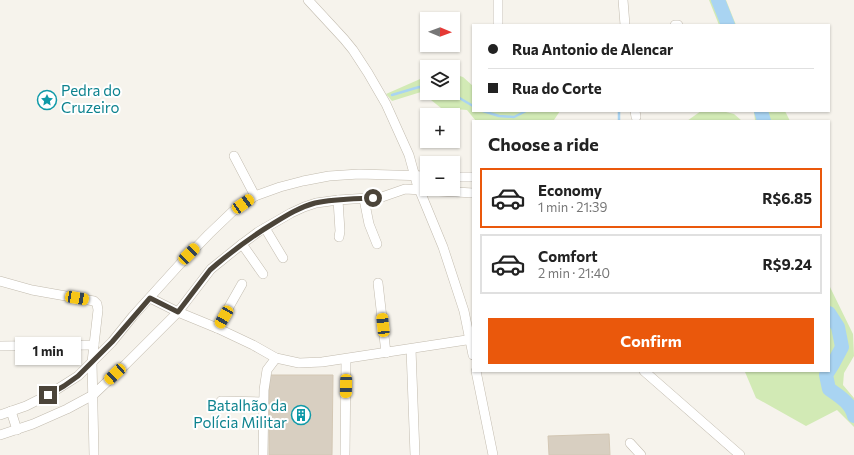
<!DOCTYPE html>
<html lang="en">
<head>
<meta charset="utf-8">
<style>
  body { margin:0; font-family:Commissioner,sans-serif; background:#f2f2f2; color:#222; height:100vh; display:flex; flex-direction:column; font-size:15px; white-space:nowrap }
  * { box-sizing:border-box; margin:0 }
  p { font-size:13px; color:#767676 }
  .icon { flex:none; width:22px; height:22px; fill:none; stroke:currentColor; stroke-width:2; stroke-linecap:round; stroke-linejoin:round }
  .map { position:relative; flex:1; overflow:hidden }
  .sheet { position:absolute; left:472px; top:120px; width:358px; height:252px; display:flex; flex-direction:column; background:#fff; border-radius:0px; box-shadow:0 1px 3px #0004 }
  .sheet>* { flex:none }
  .banner { position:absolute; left:472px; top:24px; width:358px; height:88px; border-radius:0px; box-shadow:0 1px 3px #0004; display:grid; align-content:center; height:88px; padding:0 16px; background:#fff }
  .needle { width:26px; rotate:91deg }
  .tools { position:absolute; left:420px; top:12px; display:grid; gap:8px }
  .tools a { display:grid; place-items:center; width:40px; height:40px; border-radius:0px; background:#fff; box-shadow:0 1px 3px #0004; font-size:20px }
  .end { position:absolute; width:18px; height:18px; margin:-9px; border:5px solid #4b4439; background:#fff; box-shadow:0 0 0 2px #fff }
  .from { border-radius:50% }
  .bubble { position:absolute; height:28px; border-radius:0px; background:#fff; box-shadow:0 1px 3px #0004; font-size:13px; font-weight:700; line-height:28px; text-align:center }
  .car { position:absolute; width:12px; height:24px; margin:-12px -6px; border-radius:5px; box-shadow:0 0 3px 1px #0007; background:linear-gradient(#f5c518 24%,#345 0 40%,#f5c518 0 76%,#345 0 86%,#f5c518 0) }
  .banner b { display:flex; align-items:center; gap:14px; height:38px; font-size:15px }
  .banner b+b { border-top:1px solid #e0e0e0 }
  .banner i { width:10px; height:10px; background:#222 }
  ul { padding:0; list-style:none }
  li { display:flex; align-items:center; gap:12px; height:60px; margin:0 8px 6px; padding:0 8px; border:2px solid #e0e0e0; border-radius:0px }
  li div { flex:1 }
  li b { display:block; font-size:15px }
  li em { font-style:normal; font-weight:700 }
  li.on { border-color:#ea580c }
  li>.icon { width:36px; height:36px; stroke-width:1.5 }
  h2 { padding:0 16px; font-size:18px; line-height:48px }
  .action { display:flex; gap:8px; margin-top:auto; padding:8px 16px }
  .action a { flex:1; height:46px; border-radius:0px; background:#ea580c; color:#fff; font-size:16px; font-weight:700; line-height:46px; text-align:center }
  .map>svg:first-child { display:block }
</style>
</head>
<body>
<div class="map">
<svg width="854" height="455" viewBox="0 0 854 455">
  <rect width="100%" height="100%" fill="#f6f3ec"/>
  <!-- green -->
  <g fill="#d2eab5">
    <polygon points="709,0 726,0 736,25 719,25"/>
    <polygon points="453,74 463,77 473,86 473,111 560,111 554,120 550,121 476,121 467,110 441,108 421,92 392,101 386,94 427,76 427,93 453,93"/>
    <polygon points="701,111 722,111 734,114 742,121 687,121"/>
    <polygon points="754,111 785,111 790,121 755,121"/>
    <polygon points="829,285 853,334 854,356 844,373 843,385 854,398 854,427 837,410 806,426 756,398 745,372 743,371 829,371"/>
  </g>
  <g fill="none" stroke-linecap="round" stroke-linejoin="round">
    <!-- stream -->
    <g stroke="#a9d4f2" stroke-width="2.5">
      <polyline points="451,93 473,106"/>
      <polyline points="392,95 419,87 427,88"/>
      <polyline points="483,111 499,116 514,117 526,111"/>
      <polyline points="619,111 619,121"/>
    </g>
    <!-- river -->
    <g stroke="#a9d4f2" stroke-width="14">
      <polyline points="718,0 728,25"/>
      <polyline points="761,111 764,121"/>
      <path d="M829,313L838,327L842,347L833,364L826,375L829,389C839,396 851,403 854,416"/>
    </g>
  </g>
  <!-- building -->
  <g fill="#d8cfc1" stroke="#d3c7b4">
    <polygon points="269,375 333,375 332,455 269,455"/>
    <polygon points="609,434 610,455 549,455 548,436"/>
  </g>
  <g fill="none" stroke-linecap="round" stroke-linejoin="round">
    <!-- minor casing -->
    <g stroke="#c2bbae" stroke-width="10">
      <g id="minor">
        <polyline points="308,0 344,39 353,50 368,73 386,104 409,155 417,184 443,247 464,311 473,355"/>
        <polyline points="498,0 498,25"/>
        <polyline points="623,0 625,25"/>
        <polyline points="675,25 678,25"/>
        <polyline points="635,111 636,117"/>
        <polyline points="234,156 255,196"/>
        <polyline points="453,177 473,177"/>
        <polyline points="364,199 369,224 377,244"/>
        <polyline points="338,200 340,231 339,237"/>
        <polyline points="265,228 283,258"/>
        <polyline points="242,244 263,274"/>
        <polyline points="0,281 32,290 94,301 97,304 98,310 92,362 94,455"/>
        <polyline points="378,283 386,353"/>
        <polyline points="150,298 178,312 217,328 253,345 276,358 299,363 322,362 473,339"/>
        <polyline points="217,328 242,284"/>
        <polyline points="0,346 94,345"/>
        <polyline points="411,349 415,455"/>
        <polyline points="476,371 493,455"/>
        <polyline points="644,371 740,455"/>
        <polyline points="221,401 263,402"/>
        <polyline points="11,411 17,430"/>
        <polyline points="0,415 26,406 48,395 78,376 112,342 133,316 180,264 209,234 232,212 255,196 280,187 303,181 329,176 359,174 427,176"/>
        <polyline points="0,435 33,424 67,409 93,395 126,364 178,312 211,269 242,244 258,232 291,213 304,207 316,203 338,200 382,197 405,189 473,193"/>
        <polyline points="630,443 641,455"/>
        <polyline points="263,455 264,390 267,370 276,358"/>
        <polyline points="345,455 346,359"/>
      </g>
    </g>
    <!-- minor -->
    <use href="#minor" stroke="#fff" stroke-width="9"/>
  </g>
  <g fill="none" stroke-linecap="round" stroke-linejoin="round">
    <!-- route -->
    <path stroke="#4b4439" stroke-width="5" d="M48,395L64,386L78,376L112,342L150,298L178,312L210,270L217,264C235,249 254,235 274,223C287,215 300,207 315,203C334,199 354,199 373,198"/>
  </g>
  <!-- icons -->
  <defs>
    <g id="sight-ring" transform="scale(1)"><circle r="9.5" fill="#fff" stroke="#0f9aa8" stroke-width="1.5"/><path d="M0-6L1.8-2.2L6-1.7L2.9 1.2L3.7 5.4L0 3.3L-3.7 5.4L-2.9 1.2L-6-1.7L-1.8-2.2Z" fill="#0f9aa8"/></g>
    <g id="building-ring" transform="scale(1)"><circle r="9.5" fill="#fff" stroke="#0f9aa8" stroke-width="1.5"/><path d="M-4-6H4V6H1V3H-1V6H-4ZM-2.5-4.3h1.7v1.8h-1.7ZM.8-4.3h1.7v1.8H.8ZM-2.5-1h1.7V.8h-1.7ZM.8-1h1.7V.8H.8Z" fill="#0f9aa8"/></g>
  </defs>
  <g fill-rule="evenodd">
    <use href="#sight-ring" x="47" y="100"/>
    <use href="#building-ring" x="301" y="415"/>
  </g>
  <g text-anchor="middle" stroke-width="4" stroke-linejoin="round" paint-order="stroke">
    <!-- culture labels -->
    <g font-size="15" fill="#0d838f" stroke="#fff" text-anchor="start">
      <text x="61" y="96">Pedra do<tspan x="61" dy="17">Cruzeiro</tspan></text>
      <text x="287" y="411" text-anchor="end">Batalhão da<tspan x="287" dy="17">Polícia Militar</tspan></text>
    </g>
  </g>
</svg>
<div class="tools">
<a><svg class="needle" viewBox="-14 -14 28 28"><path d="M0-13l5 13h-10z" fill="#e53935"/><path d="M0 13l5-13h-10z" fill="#767676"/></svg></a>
<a><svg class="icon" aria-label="layers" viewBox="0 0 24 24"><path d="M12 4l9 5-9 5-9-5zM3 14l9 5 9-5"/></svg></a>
<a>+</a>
<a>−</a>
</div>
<i class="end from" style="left:373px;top:198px"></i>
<i class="end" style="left:48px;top:395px"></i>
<div class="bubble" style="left:15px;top:337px;width:66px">1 min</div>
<i class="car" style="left:243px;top:204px;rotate:55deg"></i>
<i class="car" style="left:189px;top:254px;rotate:45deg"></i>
<i class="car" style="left:77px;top:298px;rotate:100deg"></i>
<i class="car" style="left:224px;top:317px;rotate:210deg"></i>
<i class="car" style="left:383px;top:325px;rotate:354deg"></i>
<i class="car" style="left:115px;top:374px;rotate:227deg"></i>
<i class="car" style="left:346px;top:386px;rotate:181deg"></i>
<div class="banner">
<b><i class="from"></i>Rua Antonio de Alencar</b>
<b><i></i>Rua do Corte</b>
</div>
<section class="sheet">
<h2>Choose a ride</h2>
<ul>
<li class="on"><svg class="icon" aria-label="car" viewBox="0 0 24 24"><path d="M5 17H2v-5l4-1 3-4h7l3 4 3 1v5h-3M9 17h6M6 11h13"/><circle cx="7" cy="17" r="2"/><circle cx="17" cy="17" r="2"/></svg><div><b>Economy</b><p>1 min · 21:39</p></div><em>R$6.85</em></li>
<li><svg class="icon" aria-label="car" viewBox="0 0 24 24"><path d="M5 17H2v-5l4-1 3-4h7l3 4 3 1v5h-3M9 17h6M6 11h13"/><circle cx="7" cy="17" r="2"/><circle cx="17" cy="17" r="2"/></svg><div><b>Comfort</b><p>2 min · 21:40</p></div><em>R$9.24</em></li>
</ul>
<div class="action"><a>Confirm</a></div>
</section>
</div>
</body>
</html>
